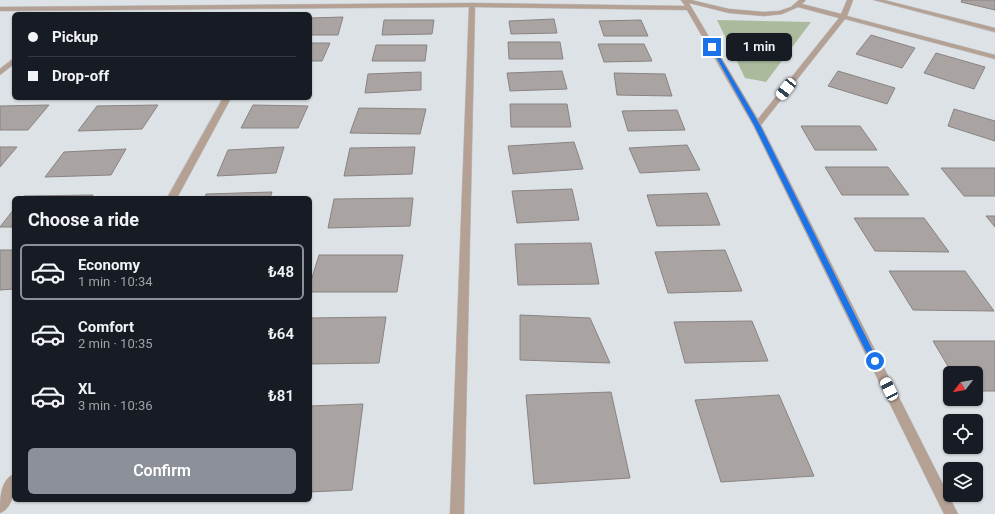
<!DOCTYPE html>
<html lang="en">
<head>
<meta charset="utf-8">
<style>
  body { margin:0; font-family:Roboto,sans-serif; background:#20242c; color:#f1f3f6; height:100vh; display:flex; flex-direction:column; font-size:15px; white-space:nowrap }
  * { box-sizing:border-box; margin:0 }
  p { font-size:13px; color:#9ea1a6 }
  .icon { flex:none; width:22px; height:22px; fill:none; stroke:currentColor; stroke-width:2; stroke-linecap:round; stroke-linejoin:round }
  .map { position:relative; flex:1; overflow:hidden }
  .details { position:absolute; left:12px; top:196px; width:300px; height:306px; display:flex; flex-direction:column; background:#171b24; border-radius:6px; box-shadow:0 1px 3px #0004 }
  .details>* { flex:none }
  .banner { position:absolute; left:12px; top:12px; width:300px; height:88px; border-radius:6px; box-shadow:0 1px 3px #0004; display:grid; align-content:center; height:88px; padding:0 16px; background:#171b24 }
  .needle { width:26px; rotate:239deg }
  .fabs { position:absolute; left:943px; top:366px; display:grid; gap:8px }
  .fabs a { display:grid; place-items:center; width:40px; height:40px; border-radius:6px; background:#171b24; box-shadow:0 1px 3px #0004; font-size:20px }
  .end { position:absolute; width:18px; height:18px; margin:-9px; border:5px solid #1a73e8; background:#fff; box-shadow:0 0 0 2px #fff }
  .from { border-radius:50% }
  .bubble { position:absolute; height:28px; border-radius:6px; background:#171b24; box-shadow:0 1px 3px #0004; font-size:13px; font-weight:600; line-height:28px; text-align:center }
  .car { position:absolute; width:12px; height:24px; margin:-12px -6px; border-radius:5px; box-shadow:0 0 3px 1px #0007; background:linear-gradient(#fff 24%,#345 0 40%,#fff 0 76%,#345 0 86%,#fff 0) }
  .banner b { display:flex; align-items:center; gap:14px; height:38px; font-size:15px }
  .banner b+b { border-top:1px solid #363941 }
  .banner i { width:10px; height:10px; background:#f1f3f6 }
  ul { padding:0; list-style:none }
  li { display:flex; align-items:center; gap:12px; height:56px; margin:0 8px 6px; padding:0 8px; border:2px solid transparent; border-radius:6px }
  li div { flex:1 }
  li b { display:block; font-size:15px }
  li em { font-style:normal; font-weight:600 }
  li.current { border-color:#8c9099 }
  li>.icon { width:36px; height:36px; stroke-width:1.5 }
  h2 { padding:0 16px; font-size:18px; line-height:48px }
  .button { display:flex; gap:8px; margin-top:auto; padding:8px 16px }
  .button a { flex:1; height:46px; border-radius:6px; background:#8c9099; color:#fff; font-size:16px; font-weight:600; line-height:46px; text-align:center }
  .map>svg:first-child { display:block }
</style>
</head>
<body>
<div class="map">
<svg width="995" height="514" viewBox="0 0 995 514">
  <rect width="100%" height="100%" fill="#dde2e6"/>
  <!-- green -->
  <polygon fill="#abba9d" points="717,20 811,22 766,82 745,78"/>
  <!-- building -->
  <g fill="#a9a3a2" stroke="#898382">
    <polygon points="962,0 995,0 995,10 961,2"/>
    <polygon points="343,17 338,35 310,35 310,18"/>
    <polygon points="554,19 557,33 511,34 509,21"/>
    <polygon points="384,20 434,20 432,34 382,35"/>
    <polygon points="641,20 648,36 604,36 599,21"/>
    <polygon points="871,35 915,48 902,68 856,54"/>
    <polygon points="508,42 560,42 563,59 509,59"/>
    <polygon points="310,43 330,43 322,61 310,61"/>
    <polygon points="598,44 644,44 652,61 604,62"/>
    <polygon points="376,45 427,45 425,61 372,61"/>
    <polygon points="936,53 985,67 974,89 924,73"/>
    <polygon points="562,71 567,89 510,91 507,73"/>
    <polygon points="838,71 895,88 887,104 828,86"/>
    <polygon points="421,72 421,90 365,93 368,74"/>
    <polygon points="614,73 665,74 672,96 617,95"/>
    <polygon points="510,104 567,104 571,127 511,127"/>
    <polygon points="49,105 28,130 0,130 0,106"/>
    <polygon points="158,105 142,129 78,131 97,106"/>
    <polygon points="253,105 308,106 298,128 241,128"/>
    <polygon points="359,108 426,109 420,134 350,133"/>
    <polygon points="954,109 995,121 995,141 948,126"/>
    <polygon points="677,110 685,130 628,131 622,111"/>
    <polygon points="801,126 860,126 877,150 815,150"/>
    <polygon points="574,142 583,169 513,174 508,146"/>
    <polygon points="687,145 700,170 640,173 629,148"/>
    <polygon points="0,147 17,147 0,167"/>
    <polygon points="284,147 276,173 217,176 228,150"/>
    <polygon points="415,147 412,174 344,176 350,148"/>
    <polygon points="126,149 111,175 45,177 64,152"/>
    <polygon points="825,167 888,167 909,195 842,195"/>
    <polygon points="941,168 995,168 995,196 964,196"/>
    <polygon points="572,189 579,220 517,223 512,191"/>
    <polygon points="272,192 270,198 205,198 206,194"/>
    <polygon points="707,193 720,225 657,226 647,195"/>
    <polygon points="93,195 92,198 23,198 24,196"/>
    <polygon points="413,198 410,226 328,228 334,199"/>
    <polygon points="14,209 14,227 0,227"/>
    <polygon points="986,216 995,216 995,227"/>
    <polygon points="854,218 924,218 949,252 875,251"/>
    <polygon points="591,243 599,284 518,285 515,244"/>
    <polygon points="0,250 14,250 14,289 0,290"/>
    <polygon points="725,250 742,291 668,293 655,252"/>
    <polygon points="319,255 403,255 397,292 310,292 310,284"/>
    <polygon points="889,271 965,271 994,311 913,310"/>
    <polygon points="520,315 590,318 610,363 520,360"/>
    <polygon points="386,317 379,363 310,364 310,318"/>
    <polygon points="752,321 768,361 685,363 674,322"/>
    <polygon points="933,341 995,341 995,391 976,391 976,373 952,373"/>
    <polygon points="611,392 630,478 534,484 526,395"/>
    <polygon points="779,395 814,476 721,482 695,400"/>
    <polygon points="363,404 352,490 310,492 310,406"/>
  </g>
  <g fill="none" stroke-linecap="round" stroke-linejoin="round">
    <!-- minor casing -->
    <g stroke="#bcc0c4" stroke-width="1">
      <g id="minor">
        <path d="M681,0H691L729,9L764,12L779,11L791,7L799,0H806L802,4L841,14L847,0H853L847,16L995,55V59L845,19L761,125L958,514H944L753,125L687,10L475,7L464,514H450L469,7L0,11V7L472,3L685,6ZM689,3L729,13L764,16L782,14L798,7L839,18L758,119Z"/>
        <polygon points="874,0 884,0 995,28 995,32"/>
        <polygon points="14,58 14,64 0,75 0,69"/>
        <polygon points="223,98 231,98 177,198 167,198"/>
        <path d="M14,474C14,488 15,507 0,513C0,500 0,480 14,474Z"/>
      </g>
    </g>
    <!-- minor -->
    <use href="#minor" fill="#b5a194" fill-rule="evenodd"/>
  </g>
  <!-- route -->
  <polygon fill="#1a73e8" points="710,46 714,47 760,125 877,359 877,364 872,364 754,125"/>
</svg>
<div class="fabs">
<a><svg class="needle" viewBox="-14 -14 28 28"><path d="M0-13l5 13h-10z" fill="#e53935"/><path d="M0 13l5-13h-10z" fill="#9ea1a6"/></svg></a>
<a><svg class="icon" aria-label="locate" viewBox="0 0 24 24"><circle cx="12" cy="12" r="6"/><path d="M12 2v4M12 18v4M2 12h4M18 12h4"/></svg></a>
<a><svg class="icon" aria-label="layers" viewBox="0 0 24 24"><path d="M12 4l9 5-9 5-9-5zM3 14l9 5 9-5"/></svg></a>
</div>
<i class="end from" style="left:875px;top:361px"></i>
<i class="end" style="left:712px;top:47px"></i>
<div class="bubble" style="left:726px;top:33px;width:66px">1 min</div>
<i class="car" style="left:786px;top:89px;rotate:218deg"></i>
<i class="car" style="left:889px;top:389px;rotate:334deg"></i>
<div class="banner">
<b><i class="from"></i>Pickup</b>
<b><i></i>Drop-off</b>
</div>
<section class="details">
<h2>Choose a ride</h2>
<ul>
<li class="current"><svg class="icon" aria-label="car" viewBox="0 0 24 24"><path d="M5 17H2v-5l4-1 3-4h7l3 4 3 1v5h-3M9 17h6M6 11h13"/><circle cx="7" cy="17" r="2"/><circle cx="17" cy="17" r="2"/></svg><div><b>Economy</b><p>1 min · 10:34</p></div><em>₺48</em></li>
<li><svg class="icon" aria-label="car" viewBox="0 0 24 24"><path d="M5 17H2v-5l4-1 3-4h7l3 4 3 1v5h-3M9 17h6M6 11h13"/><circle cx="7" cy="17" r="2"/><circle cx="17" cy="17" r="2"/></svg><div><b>Comfort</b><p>2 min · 10:35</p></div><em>₺64</em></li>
<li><svg class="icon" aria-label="car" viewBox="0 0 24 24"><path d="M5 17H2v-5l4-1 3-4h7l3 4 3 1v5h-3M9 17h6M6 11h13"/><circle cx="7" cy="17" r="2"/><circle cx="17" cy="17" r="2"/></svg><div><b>XL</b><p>3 min · 10:36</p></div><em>₺81</em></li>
</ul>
<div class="button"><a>Confirm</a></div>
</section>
</div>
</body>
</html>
